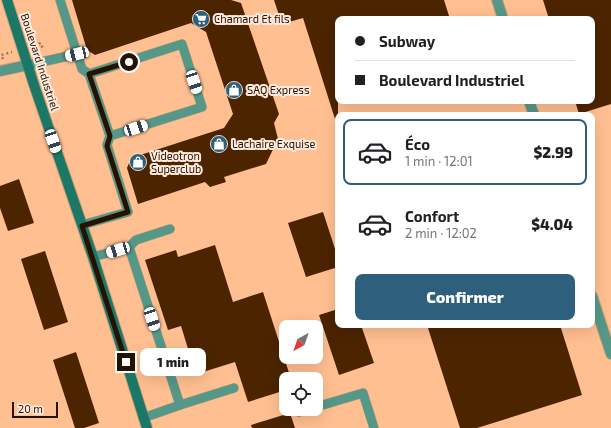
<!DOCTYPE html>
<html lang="fr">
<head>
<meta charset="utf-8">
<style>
  body { margin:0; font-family:"Exo 2",sans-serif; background:#f2f2f2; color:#202124; height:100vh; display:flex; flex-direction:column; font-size:15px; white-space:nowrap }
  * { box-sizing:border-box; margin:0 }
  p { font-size:13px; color:#757577 }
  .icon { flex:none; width:22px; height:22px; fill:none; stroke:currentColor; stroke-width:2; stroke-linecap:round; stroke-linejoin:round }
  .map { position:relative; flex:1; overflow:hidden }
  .sheet { position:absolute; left:335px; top:112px; width:260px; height:216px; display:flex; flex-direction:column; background:#fff; border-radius:8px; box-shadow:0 4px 16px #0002 }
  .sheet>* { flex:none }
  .top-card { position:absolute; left:335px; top:16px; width:260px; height:88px; border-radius:8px; box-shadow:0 4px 16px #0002; display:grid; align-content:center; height:88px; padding:0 20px; background:#fff }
  .needle { width:26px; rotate:220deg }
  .buttons { position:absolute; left:279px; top:320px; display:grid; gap:8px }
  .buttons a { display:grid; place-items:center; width:44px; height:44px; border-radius:8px; background:#fff; box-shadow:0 4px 16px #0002; font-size:20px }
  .scale { position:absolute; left:12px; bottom:10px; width:46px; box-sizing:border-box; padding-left:4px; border:2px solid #271101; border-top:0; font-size:11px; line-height:14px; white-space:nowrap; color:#271101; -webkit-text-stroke:3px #ffebdd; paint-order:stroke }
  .end { position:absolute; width:18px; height:18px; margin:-9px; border:5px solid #271101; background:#fff; box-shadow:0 0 0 2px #fff }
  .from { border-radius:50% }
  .bubble { position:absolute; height:28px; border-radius:8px; background:#fff; box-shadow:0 4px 16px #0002; font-size:13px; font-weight:800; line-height:28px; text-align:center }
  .car { position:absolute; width:12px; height:24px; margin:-12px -6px; border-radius:5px; box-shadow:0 0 3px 1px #0007; background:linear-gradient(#fff 24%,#345 0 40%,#fff 0 76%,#345 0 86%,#fff 0) }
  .top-card b { display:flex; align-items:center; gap:14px; height:38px; font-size:15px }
  .top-card b+b { border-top:1px solid #e0e0e0 }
  .top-card i { width:10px; height:10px; background:#202124 }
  ul { padding:7px 0 0; list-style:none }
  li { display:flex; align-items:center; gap:12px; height:66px; margin:0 8px 6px; padding:0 12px; border:2px solid transparent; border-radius:8px }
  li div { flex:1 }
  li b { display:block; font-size:15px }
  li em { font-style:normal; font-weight:800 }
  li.selected { border-color:#2e607d }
  li>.icon { width:36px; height:36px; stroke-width:1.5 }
  .button { display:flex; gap:8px; margin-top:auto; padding:8px 20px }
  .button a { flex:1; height:46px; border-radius:8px; background:#2e607d; color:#fff; font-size:16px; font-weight:800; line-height:46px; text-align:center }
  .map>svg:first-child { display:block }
</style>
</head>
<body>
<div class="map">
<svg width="611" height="428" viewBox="0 0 611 428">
  <rect width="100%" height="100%" fill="#ffbf91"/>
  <!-- building -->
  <g fill="#4c2400">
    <polygon points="72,0 231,0 241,3 279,114 274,123 278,139 266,164 224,177 226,182 210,187 205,182 138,204 127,168 131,158 224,128 233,114 206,32 191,23 95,55 87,50"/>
    <polygon points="274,0 444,0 450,19 338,19 338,119 335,119 303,18 282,24"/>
    <polygon points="543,0 611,0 611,104 579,114 575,101 592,101 592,19 549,19"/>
    <polygon points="19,179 34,223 8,231 0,208 0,186"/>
    <polygon points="323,212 338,258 338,267 306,277 288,223"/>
    <polygon points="215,245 233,302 263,292 291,379 286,379 286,390 248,402 235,362 203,372 200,363 193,365 181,326 168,330 145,260 176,250 178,257"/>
    <polygon points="45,251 68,322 44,330 21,259"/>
    <polygon points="338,309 338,325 361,325 374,363 339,375 319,315"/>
    <polygon points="427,325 560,325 582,395 477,428 460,428"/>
    <polygon points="76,352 99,423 84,428 75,428 53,360"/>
    <polygon points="290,413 295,428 252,428 251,425"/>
  </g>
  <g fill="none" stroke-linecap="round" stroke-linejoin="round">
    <!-- lane casing -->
    <g stroke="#d8a077" stroke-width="10">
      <g id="lane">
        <polyline points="60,0 82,69 89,74 110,136 107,145 128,212 82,225"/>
        <polyline points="28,65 77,54"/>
        <polyline points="89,74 182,44 202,107 110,136"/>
        <polyline points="129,247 180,405 143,418"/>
        <polyline points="93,257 129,247 136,240 170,229"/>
        <polyline points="180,405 234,388"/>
        <polyline points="316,407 363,393 374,428"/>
        <polyline points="299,412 310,409"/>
      </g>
    </g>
    <!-- street casing -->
    <g stroke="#d8a077" stroke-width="12">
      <g id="street">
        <polyline points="497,0 503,19"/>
        <polyline points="0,71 28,65"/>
        <polyline points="529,101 534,115"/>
        <polyline points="592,296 611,354"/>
      </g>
    </g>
    <!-- secondary casing -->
    <g stroke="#d8a077" stroke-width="12">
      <polyline id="secondary" points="7,0 34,85 93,257 147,428"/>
    </g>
    <!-- path -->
    <g stroke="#a07352" stroke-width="2.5" stroke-dasharray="2 3" stroke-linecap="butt">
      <polyline points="34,45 41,43 43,50"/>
      <polyline points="3,59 1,55 12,52"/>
    </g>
    <!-- lane -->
    <use href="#lane" stroke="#559888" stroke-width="9"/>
    <!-- street -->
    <use href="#street" stroke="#559888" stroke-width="10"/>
    <!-- secondary -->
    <use href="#secondary" stroke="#1b7867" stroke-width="10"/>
  </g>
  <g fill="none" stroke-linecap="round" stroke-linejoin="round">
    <!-- route -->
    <polyline stroke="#271101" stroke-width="5" points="126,362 82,226 128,212 107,146 110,136 89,74 129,62"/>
  </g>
  <!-- icons -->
  <defs>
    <g id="supermarket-disc" transform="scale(0.9)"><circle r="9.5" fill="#2e607d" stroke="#ffebdd"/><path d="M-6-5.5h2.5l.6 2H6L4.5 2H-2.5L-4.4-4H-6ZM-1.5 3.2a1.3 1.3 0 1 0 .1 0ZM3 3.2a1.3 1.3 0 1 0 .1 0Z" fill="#fff"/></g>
    <g id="shop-disc" transform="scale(0.9)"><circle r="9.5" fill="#2e607d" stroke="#ffebdd"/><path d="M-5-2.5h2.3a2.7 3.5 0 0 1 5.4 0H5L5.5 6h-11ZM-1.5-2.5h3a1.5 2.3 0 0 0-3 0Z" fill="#fff"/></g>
  </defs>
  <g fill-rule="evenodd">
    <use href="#supermarket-disc" x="201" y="19"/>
    <use href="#shop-disc" x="234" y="90"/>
    <use href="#shop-disc" x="219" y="144"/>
    <use href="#shop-disc" x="138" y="162"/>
  </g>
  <g text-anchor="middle" stroke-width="4" stroke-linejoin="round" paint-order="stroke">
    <!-- poi labels -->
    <g font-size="11" fill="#271101" stroke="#ffebdd" text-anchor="start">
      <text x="214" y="23">Chamard Et fils</text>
      <text x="247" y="94">SAQ Express</text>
      <text x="232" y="148">Lachaire Exquise</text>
      <text x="151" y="160">Videotron<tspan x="151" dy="13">Superclub</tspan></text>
    </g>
    <!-- street labels -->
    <g font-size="11" fill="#271101" stroke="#ffebdd">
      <text transform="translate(40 62) rotate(72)" y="4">Boulevard Industriel</text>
    </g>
  </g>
</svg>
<div class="buttons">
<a><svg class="needle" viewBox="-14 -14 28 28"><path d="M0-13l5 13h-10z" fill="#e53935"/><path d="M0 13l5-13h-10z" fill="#757577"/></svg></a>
<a><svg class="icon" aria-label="locate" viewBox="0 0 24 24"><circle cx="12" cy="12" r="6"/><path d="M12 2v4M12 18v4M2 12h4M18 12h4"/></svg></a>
</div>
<div class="scale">20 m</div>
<i class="end from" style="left:129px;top:62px"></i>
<i class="end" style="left:126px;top:362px"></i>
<div class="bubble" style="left:140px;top:348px;width:66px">1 min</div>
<i class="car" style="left:77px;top:54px;rotate:257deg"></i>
<i class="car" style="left:194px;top:82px;rotate:162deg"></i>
<i class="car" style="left:136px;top:128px;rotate:72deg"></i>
<i class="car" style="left:53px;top:141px;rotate:161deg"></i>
<i class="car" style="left:118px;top:250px;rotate:253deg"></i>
<i class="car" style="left:152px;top:319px;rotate:162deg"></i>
<div class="top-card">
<b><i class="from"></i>Subway</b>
<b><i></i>Boulevard Industriel</b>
</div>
<section class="sheet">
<ul>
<li class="selected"><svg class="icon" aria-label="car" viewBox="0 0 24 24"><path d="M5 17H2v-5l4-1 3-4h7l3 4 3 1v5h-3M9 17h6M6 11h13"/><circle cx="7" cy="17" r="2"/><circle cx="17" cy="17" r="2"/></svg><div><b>Éco</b><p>1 min · 12:01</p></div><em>$2.99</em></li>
<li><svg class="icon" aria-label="car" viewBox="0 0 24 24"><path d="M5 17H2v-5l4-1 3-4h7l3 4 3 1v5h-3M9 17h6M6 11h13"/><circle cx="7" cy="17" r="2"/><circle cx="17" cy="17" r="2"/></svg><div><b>Confort</b><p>2 min · 12:02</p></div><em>$4.04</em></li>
</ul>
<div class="button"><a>Confirmer</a></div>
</section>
</div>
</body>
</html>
